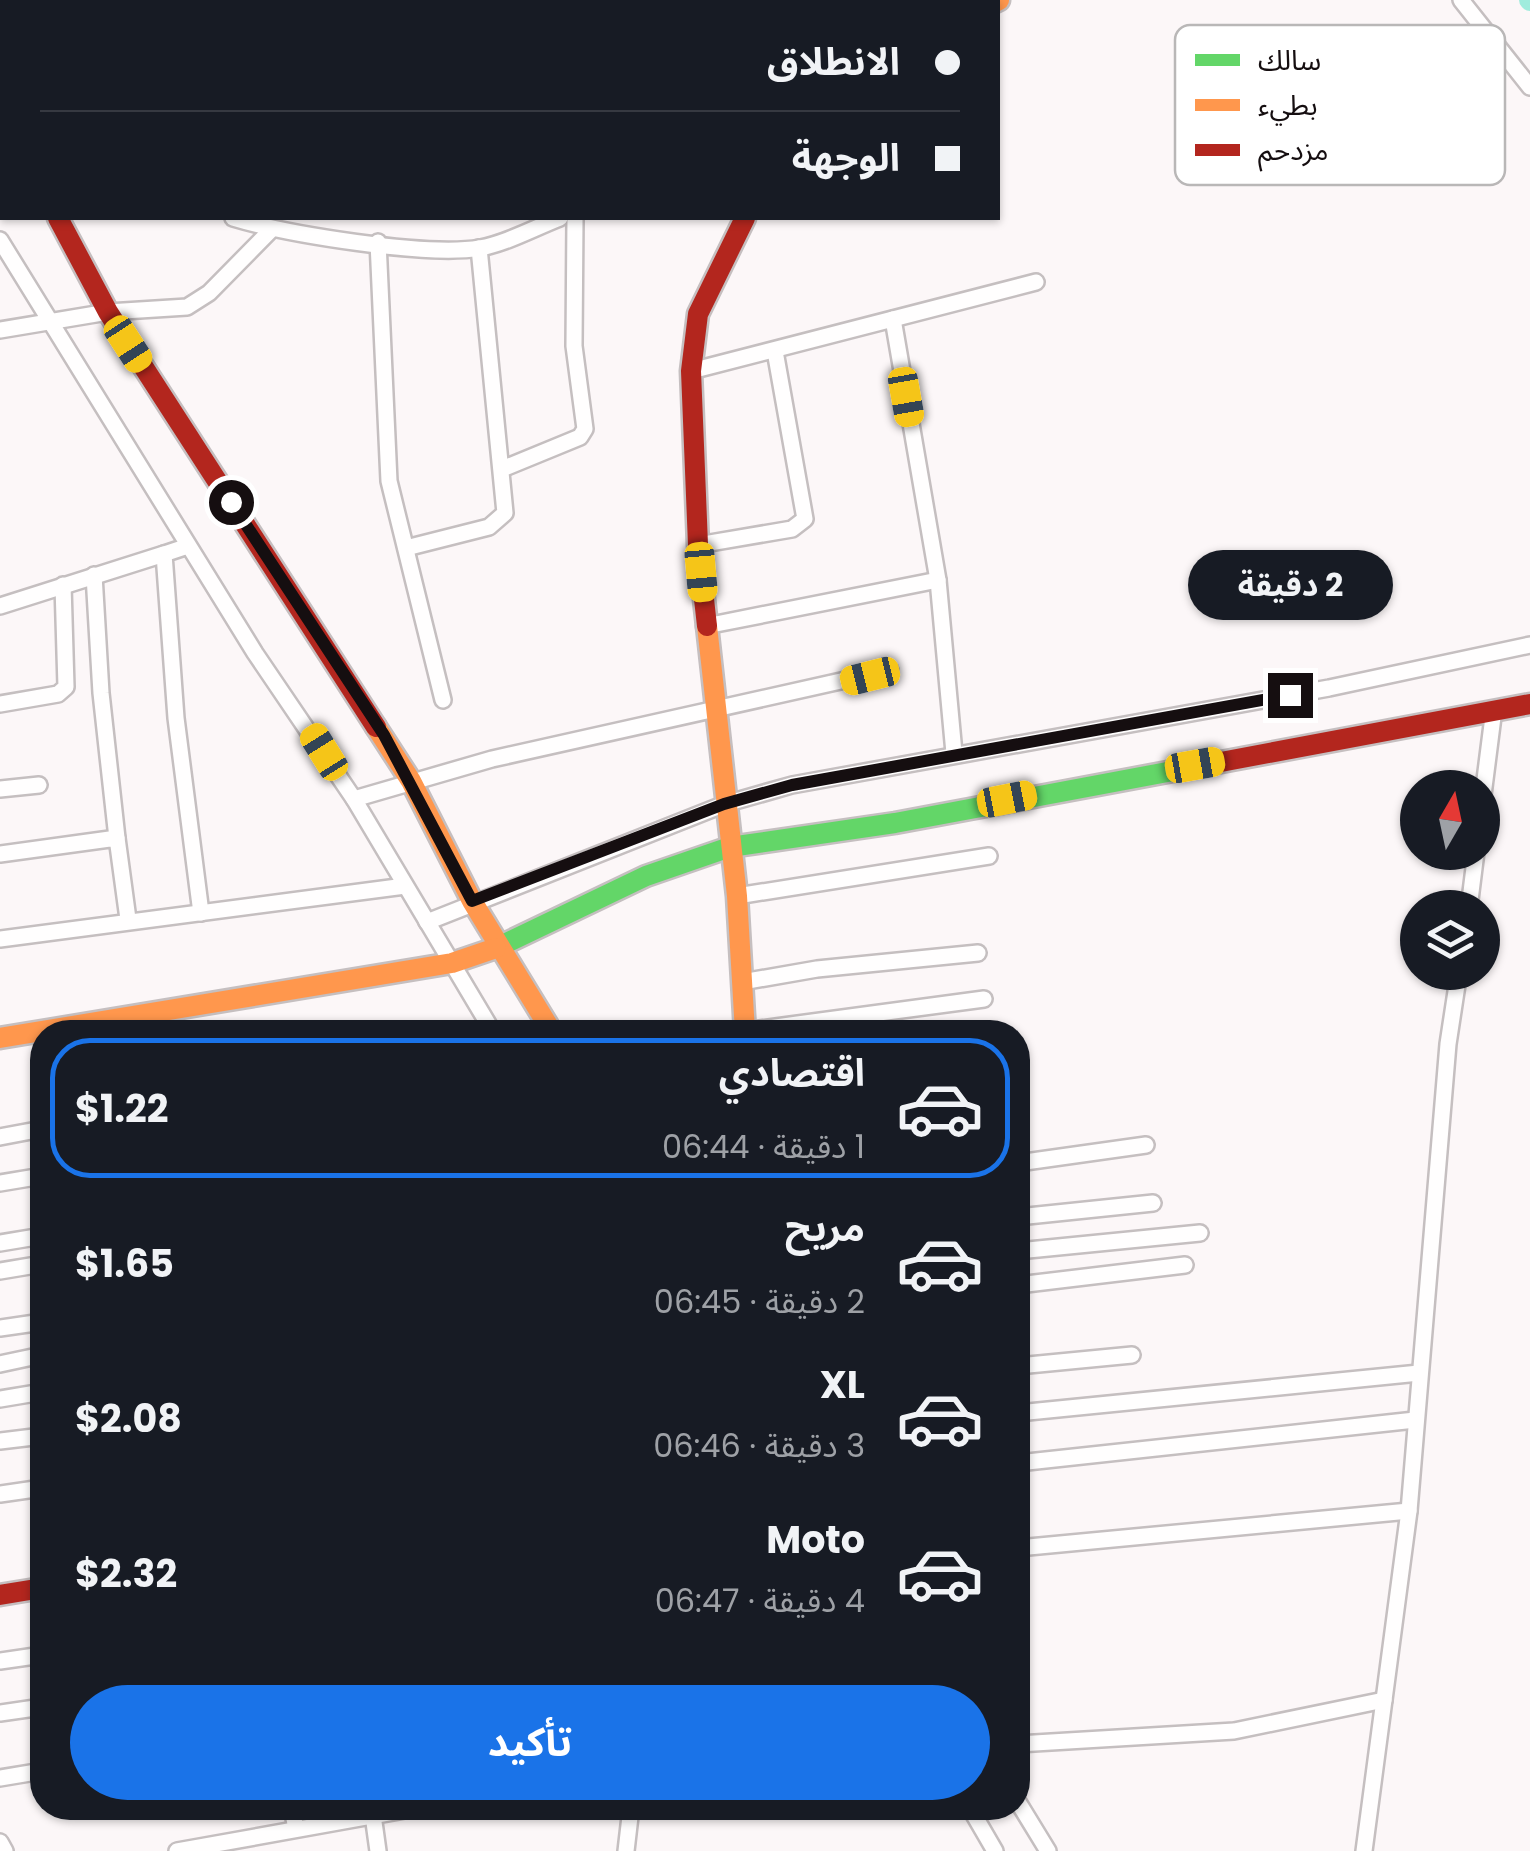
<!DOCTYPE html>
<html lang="ar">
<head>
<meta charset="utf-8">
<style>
  body { margin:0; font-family:Poppins,"Noto Sans Arabic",sans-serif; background:#20242c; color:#f1f3f6; direction:rtl; height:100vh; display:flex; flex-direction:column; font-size:38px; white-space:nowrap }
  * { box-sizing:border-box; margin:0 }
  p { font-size:32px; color:#9ea1a6 }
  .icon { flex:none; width:55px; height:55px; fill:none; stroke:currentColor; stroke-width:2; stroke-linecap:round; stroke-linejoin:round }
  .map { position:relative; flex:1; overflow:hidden; direction:ltr }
  .side { position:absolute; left:30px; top:1020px; width:1000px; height:800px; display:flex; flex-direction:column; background:#171b24; border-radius:40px; box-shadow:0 2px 8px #0004; direction:rtl }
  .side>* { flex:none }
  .top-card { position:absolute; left:0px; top:0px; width:1000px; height:220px; box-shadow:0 2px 8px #0004; direction:rtl; display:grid; align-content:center; height:220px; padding:0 40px; background:#171b24 }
  .needle { width:65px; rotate:9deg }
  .fabs { position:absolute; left:1400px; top:770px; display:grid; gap:20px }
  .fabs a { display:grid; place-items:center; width:100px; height:100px; border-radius:50%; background:#171b24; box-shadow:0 2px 8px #0004; font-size:50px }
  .end { position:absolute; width:45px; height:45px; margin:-22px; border:12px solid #150e10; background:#fff; box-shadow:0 0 0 5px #fff }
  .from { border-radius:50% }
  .bubble { position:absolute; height:70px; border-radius:35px; background:#171b24; box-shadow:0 2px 8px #0004; font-size:32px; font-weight:700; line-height:70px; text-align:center; direction:rtl }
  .car { position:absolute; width:30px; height:60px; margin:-30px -15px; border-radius:12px; box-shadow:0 0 8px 2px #0007; background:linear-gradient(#f5c518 24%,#345 0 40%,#f5c518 0 76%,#345 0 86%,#f5c518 0) }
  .top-card b { display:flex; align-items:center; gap:35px; height:95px; font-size:38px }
  .top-card b+b { border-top:2px solid #363941 }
  .top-card i { width:25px; height:25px; background:#f1f3f6 }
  ul { padding:18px 0 0; list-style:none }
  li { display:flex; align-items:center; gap:30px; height:140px; margin:0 20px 15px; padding:0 20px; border:5px solid transparent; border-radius:40px }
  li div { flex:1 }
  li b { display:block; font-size:38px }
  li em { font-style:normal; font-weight:700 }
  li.selected { border-color:#1a73e8 }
  li>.icon { width:90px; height:90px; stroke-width:1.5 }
  .button { display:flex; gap:20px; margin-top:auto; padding:20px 40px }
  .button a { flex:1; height:115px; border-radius:60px; background:#1a73e8; color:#fff; font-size:40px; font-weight:700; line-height:115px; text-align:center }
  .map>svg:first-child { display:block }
</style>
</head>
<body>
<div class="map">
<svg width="1530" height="1851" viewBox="0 0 1530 1851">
  <rect width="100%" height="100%" fill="#fcf7f8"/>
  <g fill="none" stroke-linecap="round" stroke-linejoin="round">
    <!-- canal -->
    <polyline stroke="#a0ecdd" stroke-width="20" points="1529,0 1530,1"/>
    <!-- street casing -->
    <g stroke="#c5bfc0" stroke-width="20">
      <g id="street">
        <polyline points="669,0 671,2"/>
        <polyline points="904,0 905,2"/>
        <polyline points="1461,0 1530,87"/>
        <polyline points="228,2 228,0"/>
        <polyline points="0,149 2,149"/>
        <path d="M233,218C286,234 426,257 480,248C507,243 534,228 560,218"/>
        <polyline points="0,240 255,653 354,799 493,1032"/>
        <polyline points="378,242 389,481 443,700"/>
        <polyline points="893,319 938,580 954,753"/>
        <polyline points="0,330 108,312 187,307 209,293 271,230"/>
        <polyline points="691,371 1036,282"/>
        <polyline points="502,469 580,437 585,429 574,346 575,218"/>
        <polyline points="698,545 792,529 805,519 775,351"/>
        <polyline points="188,546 164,554 176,718 201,913"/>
        <polyline points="406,548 489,527 505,513 479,248"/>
        <polyline points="94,575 101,693 117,838"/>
        <polyline points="0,606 164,554"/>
        <polyline points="706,626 938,580"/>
        <polyline points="0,704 58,694 66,687 63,585"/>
        <polyline points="0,789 39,785"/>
        <polyline points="354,799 492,759 890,670"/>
        <polyline points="1482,803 1494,709"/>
        <polyline points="0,854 117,838 128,919"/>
        <polyline points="737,896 989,856"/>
        <polyline points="1469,908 1476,852"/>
        <polyline points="427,922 725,804 792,785 1329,688 1530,645"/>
        <polyline points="0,939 405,886"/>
        <polyline points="742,982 817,969 978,953"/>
        <polyline points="745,1031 984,999"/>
        <polyline points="0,1137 42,1129"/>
        <polyline points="1018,1163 1146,1145"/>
        <polyline points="0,1183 42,1176"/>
        <polyline points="1018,1217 1153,1203"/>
        <polyline points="0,1243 42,1236"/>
        <polyline points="1018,1251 1200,1233"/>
        <polyline points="0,1271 42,1264"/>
        <polyline points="1018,1285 1185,1265"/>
        <polyline points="0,1328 42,1322"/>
        <polyline points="0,1364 42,1355"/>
        <polyline points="1018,1366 1132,1355"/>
        <polyline points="0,1399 42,1392"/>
        <polyline points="1018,1413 1419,1373"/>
        <polyline points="0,1441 42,1436"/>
        <polyline points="1018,1463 1415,1420"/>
        <polyline points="0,1494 42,1488"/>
        <polyline points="1018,1548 1409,1511"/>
        <polyline points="0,1661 42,1655"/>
        <polyline points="0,1713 42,1707"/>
        <polyline points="1018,1744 1234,1731 1384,1700"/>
        <polyline points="0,1778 42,1771"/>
        <polyline points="1018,1802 1048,1851"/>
        <polyline points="292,1808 296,1829"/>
        <polyline points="970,1808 995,1851"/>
        <polyline points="373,1815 378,1851"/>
        <polyline points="0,1842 5,1851"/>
        <polyline points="177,1851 416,1808"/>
        <polyline points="626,1851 631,1808"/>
        <polyline points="1364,1851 1409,1511 1448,1044 1459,972"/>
      </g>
    </g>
    <!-- fast casing -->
    <g stroke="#c5bfc0" stroke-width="25">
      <polyline id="fast" points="496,948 646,876 730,847 895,823 1189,768"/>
    </g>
    <!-- slow casing -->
    <g stroke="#c5bfc0" stroke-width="25">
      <g id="slow">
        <polyline points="995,2 999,0"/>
        <polyline points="707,626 737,896 745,1032"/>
        <polyline points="376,727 411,781 472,901 552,1032"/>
        <polyline points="0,1038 452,963 496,948"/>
      </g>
    </g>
    <!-- jam casing -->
    <g stroke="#c5bfc0" stroke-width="25">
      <g id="jam">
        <polyline points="58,218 108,312 376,727"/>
        <polyline points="707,626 698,545 691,371 698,314 745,218"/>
        <polyline points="1189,768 1530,704"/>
        <polyline points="0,1595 42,1588"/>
      </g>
    </g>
    <!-- street -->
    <use href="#street" stroke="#fffefe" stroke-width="15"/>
    <!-- fast -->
    <use href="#fast" stroke="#63d668" stroke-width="20"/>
    <!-- slow -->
    <use href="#slow" stroke="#ff974d" stroke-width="20"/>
    <!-- jam -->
    <use href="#jam" stroke="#b3261e" stroke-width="20"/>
  </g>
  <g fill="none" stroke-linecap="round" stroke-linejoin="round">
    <!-- route -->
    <polyline stroke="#150e10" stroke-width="12" points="231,502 384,735 472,901 724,804 792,785 1290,695"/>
  </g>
  <!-- legend -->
  <rect x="1175" y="25" width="330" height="160" rx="15" fill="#fff" stroke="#b9b7b7" stroke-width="2.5"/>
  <rect x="1195" y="54" width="45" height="12" fill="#63d668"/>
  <rect x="1195" y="99" width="45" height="12" fill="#ff974d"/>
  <rect x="1195" y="144" width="45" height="12" fill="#b3261e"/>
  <g font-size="28" fill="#150e10">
    <text x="1258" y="70">سالك</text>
    <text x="1258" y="115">بطيء</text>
    <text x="1258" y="160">مزدحم</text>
  </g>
</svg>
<div class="fabs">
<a><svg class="needle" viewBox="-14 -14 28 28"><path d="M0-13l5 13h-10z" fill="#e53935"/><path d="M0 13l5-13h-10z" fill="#9ea1a6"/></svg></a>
<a><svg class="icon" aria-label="layers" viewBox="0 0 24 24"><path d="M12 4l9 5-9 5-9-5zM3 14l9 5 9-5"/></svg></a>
</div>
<i class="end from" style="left:231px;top:502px"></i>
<i class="end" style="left:1290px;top:695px"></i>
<div class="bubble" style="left:1188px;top:550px;width:205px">2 دقيقة</div>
<i class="car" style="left:128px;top:344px;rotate:147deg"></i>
<i class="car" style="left:906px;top:397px;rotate:170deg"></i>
<i class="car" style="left:701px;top:572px;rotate:175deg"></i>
<i class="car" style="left:870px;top:676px;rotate:256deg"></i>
<i class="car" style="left:324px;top:752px;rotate:328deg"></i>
<i class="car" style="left:1195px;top:765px;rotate:80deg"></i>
<i class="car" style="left:1007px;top:799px;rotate:79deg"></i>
<div class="top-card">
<b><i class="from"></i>الانطلاق</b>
<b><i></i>الوجهة</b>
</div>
<section class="side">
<ul>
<li class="selected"><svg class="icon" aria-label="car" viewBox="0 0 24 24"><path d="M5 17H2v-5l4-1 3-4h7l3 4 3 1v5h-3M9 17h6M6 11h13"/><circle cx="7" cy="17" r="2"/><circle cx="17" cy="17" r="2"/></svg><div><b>اقتصادي</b><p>1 دقيقة · 06:44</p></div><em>$1.22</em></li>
<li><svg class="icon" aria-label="car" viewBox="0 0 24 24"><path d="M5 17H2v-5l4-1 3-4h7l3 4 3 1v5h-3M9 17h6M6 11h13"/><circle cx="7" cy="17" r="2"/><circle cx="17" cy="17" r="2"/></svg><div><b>مريح</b><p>2 دقيقة · 06:45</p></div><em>$1.65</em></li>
<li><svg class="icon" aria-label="car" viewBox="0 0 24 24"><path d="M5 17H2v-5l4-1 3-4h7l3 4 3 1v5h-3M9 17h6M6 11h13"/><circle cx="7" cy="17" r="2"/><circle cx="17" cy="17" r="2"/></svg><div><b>XL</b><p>3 دقيقة · 06:46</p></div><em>$2.08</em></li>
<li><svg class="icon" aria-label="car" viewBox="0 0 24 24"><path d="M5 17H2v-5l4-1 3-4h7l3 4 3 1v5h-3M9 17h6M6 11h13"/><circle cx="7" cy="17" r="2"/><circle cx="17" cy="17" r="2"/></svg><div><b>Moto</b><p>4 دقيقة · 06:47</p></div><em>$2.32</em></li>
</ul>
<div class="button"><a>تأكيد</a></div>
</section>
</div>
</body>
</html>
